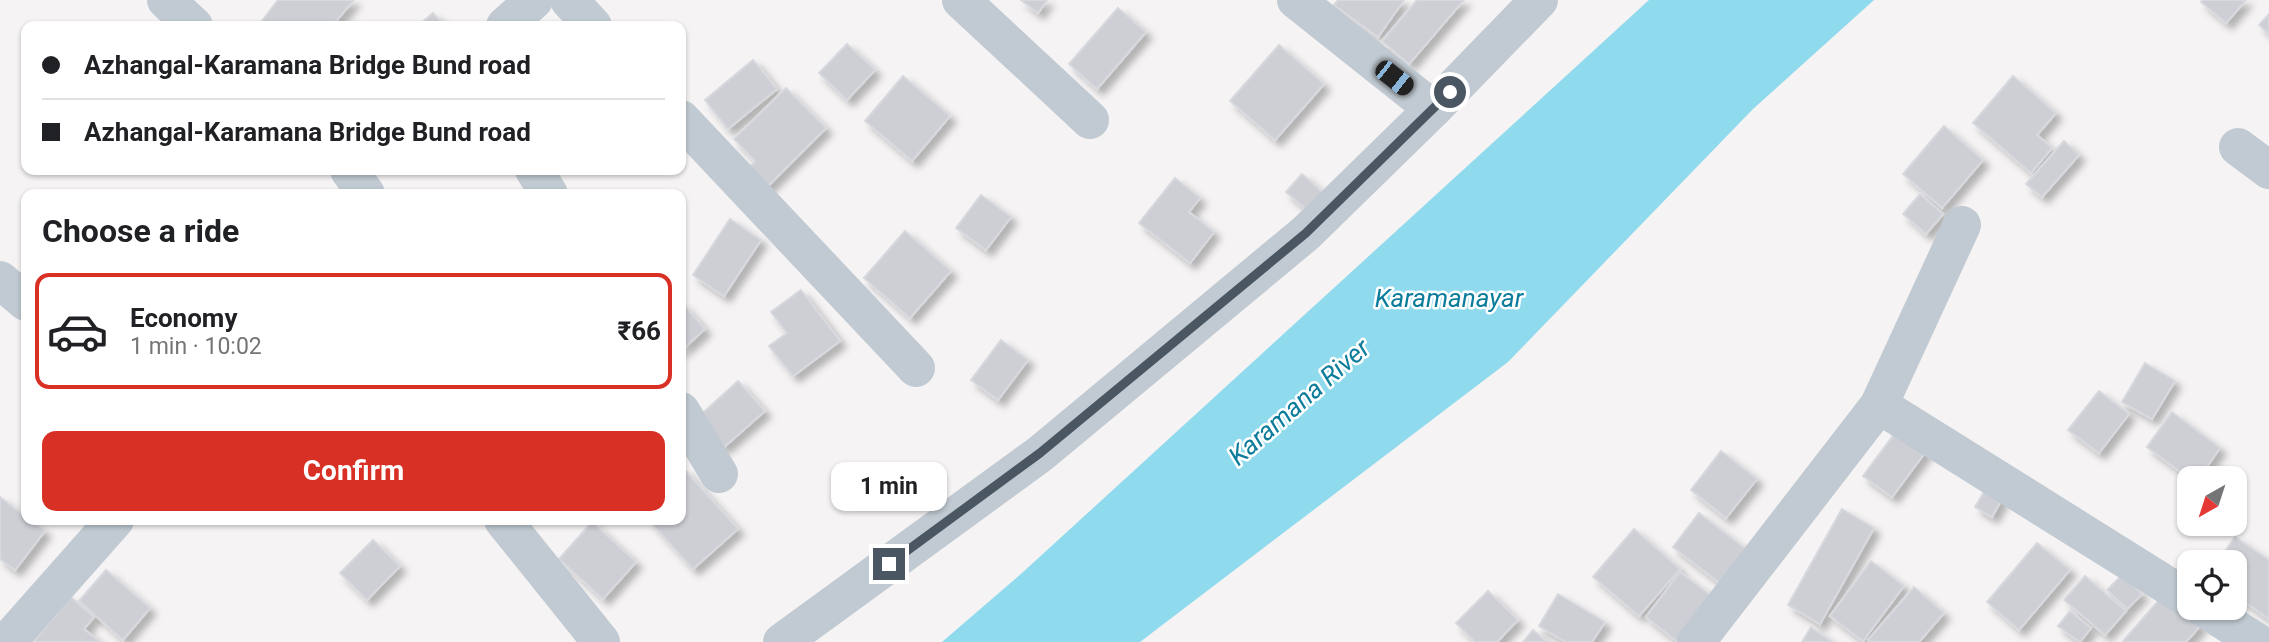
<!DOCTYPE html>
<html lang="en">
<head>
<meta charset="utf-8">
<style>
  body { margin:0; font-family:Roboto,sans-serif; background:#f6f6f6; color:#202124; height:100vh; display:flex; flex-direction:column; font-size:26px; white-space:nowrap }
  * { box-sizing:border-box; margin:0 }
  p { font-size:23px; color:#757577 }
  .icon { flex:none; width:38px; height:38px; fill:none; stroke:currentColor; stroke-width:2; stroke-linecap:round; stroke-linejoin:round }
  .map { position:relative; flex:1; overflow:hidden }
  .sheet { position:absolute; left:21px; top:189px; width:665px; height:336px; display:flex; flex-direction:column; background:#fff; border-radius:14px; box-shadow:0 2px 5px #0004 }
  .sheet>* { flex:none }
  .banner { position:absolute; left:21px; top:21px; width:665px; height:154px; border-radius:14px; box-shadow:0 2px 5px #0004; display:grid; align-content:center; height:154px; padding:0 21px; background:#fff }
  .needle { width:46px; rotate:219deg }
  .buttons { position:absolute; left:2177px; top:466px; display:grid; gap:14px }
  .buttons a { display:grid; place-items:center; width:70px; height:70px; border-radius:14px; background:#fff; box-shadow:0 2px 5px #0004; font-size:35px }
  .end { position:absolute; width:32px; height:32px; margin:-16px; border:9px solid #4a5661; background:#fff; box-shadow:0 0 0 4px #fff }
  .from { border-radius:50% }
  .bubble { position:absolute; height:49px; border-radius:14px; background:#fff; box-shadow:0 2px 5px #0004; font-size:23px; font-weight:700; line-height:49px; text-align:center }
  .car { position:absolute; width:21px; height:42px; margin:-21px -10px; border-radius:9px; box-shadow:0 0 5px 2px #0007; background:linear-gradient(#222 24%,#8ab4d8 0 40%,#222 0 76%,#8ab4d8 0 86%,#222 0) }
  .banner b { display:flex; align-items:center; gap:24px; height:66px; font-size:26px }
  .banner b+b { border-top:2px solid #e0e0e0 }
  .banner i { width:18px; height:18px; background:#202124 }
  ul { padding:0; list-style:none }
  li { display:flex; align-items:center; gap:21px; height:116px; margin:0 14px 10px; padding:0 7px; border:4px solid transparent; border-radius:14px }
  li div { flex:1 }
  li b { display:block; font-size:26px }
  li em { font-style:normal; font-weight:700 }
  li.active { border-color:#d93025 }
  li>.icon { width:63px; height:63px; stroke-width:1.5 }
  h2 { padding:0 21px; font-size:32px; line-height:84px }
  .action { display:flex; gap:14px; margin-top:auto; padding:14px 21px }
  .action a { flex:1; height:80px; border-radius:14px; background:#d93025; color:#fff; font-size:28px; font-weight:700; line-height:80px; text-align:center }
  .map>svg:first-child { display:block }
</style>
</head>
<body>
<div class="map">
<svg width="2269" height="642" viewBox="0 0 2269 642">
  <defs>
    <filter id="shadow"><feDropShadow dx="6" dy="6" stdDeviation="3.5" flood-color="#0004"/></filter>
  </defs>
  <rect width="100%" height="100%" fill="#f5f3f3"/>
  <!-- water -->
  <polygon fill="#90daee" points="1649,0 1874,0 1753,109 1508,362 1140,642 942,642 1022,573"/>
  <!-- building -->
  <g fill="#cdcfd5" stroke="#d7d9de" stroke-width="2" filter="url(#shadow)">
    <polygon points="278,0 354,0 332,26 258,26"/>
    <polygon points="1021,0 1047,0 1038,13"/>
    <polygon points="1338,0 1404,0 1378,37 1334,5"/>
    <polygon points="1417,0 1464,0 1409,64 1382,41"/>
    <polygon points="2203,0 2246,0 2226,23 2201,2"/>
    <polygon points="1118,8 1146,32 1097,89 1069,64"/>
    <polygon points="433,13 444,26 418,26"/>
    <polygon points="2269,14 2269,34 2259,25"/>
    <polygon points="847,44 875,70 847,100 819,73"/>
    <polygon points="1279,45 1324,84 1275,140 1230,101"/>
    <polygon points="753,60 777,89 728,129 705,100"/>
    <polygon points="903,76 950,116 912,161 865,121"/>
    <polygon points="2013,76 2056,113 2037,135 2052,148 2031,173 1973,123"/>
    <polygon points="786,88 826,128 765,189 747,170 755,161 734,139"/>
    <polygon points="1944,126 1983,160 1942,208 1903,174"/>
    <polygon points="2064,141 2079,155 2042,197 2026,184"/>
    <polygon points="1302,174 1328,197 1313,215 1286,192"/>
    <polygon points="1175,178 1200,198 1189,212 1214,232 1190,263 1139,223"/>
    <polygon points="1920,194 1943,214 1926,234 1903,214"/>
    <polygon points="981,195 1011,217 986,250 956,228"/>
    <polygon points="730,219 761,240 724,296 693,275"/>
    <polygon points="905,231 951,271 910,318 864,278"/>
    <polygon points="801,290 840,341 793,376 769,346 787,333 771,312"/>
    <polygon points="682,303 705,329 681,351 681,304"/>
    <polygon points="1001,340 1028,360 998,400 971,380"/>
    <polygon points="2145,363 2175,381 2152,419 2122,402"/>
    <polygon points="738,381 765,411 723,448 696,419"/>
    <polygon points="2099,391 2129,414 2099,453 2068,430"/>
    <polygon points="2172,412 2220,448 2199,478 2189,478 2147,447"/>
    <polygon points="1898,429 1927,450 1892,497 1863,476"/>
    <polygon points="1721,451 1757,479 1726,518 1691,490"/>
    <polygon points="684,469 738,529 693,569 649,520 681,520 681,472"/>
    <polygon points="1987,487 2003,497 1992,517 1975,507"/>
    <polygon points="0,497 26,517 26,520 30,520 45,531 15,570 0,559"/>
    <polygon points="1842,509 1874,528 1820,624 1788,605"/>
    <polygon points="1699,513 1751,553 1725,587 1673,547"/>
    <polygon points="592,522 636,562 603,599 559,559"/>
    <polygon points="1634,529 1680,569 1639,616 1593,577"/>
    <polygon points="2235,537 2269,560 2269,619 2235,595 2235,562 2218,562"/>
    <polygon points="373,540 400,566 367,600 340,573"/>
    <polygon points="2037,543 2070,570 2019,630 1987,602"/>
    <polygon points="1871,561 1904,586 1863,641 1830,616"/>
    <polygon points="106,570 150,608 123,640 79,601"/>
    <polygon points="1680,572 1713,597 1678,642 1646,617"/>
    <polygon points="2122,575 2142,594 2127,609 2107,590"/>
    <polygon points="2085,576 2126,611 2105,635 2064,600"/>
    <polygon points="1914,587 1944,613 1919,642 1871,642 1868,640"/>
    <polygon points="1488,591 1518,620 1497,642 1475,642 1456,623"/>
    <polygon points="2165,593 2201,625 2186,642 2125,642 2123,641"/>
    <polygon points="1558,594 1605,622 1592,642 1566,642 1539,626"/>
    <polygon points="71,597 94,617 84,629 100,642 33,642"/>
    <polygon points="2070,611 2091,628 2080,642 2058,626"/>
    <polygon points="1811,627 1832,642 1802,642"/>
    <polygon points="1533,630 1547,642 1523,642"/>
  </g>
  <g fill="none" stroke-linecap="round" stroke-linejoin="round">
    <!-- minor -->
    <g stroke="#c1cad2" stroke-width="38">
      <polyline points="166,0 194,26"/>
      <polyline points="569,0 593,26"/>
      <polyline points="961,0 1090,120"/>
      <polyline points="1296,0 1433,109"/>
      <polyline points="505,26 534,0"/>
      <polyline points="681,119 916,368"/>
      <polyline points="2238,147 2269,170"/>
      <polyline points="349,170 366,194"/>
      <polyline points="534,170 549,194"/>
      <polyline points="0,280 26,302"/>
      <polyline points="1879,405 2189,599"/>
      <polyline points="681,411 719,474"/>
      <polyline points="503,520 601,642"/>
      <polyline points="2202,607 2257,642"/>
      <polyline points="7,642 115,520"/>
      <polyline points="782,642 1040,454 1306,233 1433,109 1539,0"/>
      <polyline points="1696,642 1879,405 1962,225"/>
    </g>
  </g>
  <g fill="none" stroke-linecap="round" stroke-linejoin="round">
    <!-- route -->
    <polyline stroke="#4a5661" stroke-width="9" points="889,564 1040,453 1306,233 1450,92"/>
  </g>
  <g text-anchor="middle" stroke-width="5" stroke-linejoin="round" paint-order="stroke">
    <!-- water labels -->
    <g font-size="26" font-style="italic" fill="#0c7c9b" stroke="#fff">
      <text x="1449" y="307">Karamanayar</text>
      <text transform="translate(1299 402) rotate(-41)" y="9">Karamana River</text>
    </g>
  </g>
</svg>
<div class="buttons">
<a><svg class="needle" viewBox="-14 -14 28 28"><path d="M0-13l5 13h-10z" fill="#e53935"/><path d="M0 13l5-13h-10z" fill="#757577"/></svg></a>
<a><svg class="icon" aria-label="locate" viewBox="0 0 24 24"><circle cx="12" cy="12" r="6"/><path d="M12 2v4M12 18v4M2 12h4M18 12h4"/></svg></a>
</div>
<i class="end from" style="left:1450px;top:92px"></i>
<i class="end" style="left:889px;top:564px"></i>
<div class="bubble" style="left:831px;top:462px;width:116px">1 min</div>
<i class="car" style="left:1394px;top:78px;rotate:128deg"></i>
<div class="banner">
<b><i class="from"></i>Azhangal-Karamana Bridge Bund road</b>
<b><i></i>Azhangal-Karamana Bridge Bund road</b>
</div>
<section class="sheet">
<h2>Choose a ride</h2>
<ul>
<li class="active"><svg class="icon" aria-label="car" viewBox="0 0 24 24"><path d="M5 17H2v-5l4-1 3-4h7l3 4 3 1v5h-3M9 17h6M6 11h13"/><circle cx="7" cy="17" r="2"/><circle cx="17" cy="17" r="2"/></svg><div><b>Economy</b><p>1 min · 10:02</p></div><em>₹66</em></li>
</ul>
<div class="action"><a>Confirm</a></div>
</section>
</div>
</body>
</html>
